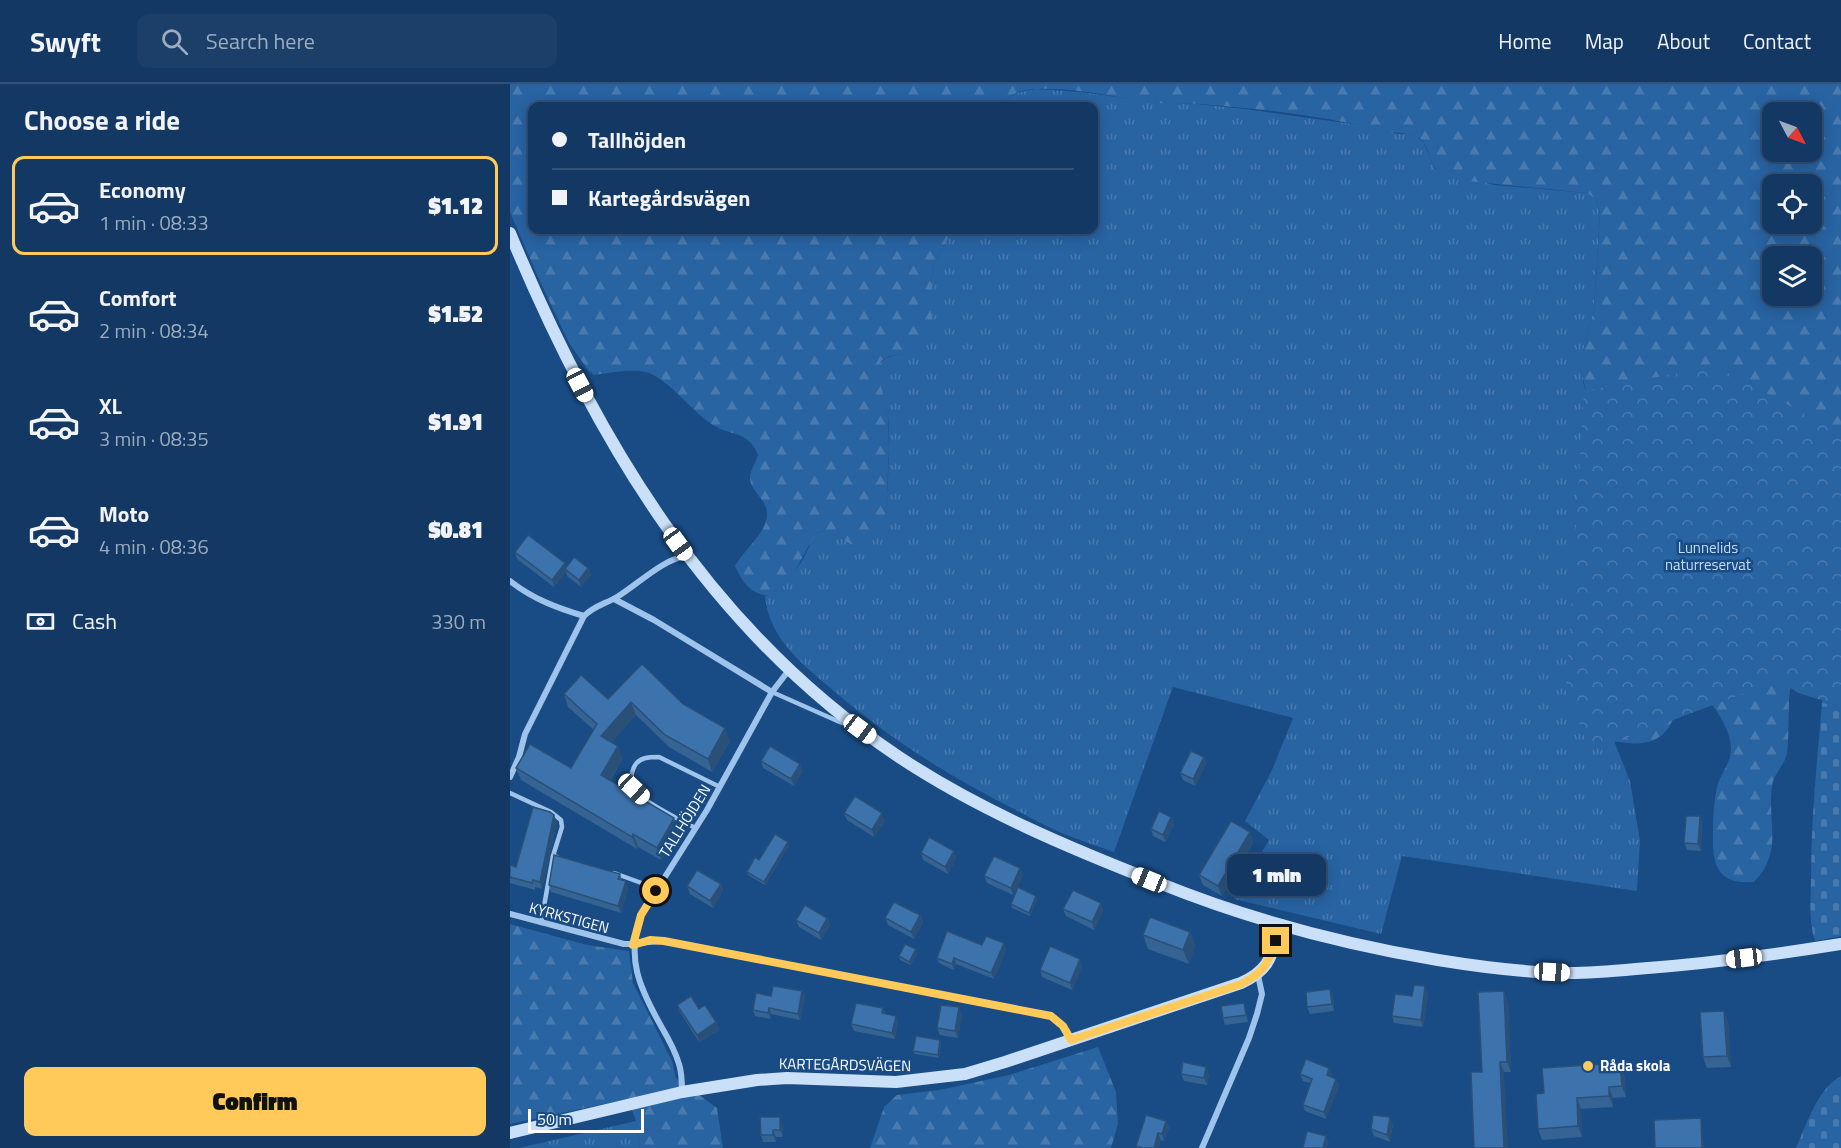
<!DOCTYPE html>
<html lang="en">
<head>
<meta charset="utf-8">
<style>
  body { margin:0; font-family:"Titillium Web",sans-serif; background:#1c3f69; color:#f1f3f6; height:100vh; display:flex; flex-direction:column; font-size:22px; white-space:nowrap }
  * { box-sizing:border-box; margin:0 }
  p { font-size:20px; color:#9dacbe }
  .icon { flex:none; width:33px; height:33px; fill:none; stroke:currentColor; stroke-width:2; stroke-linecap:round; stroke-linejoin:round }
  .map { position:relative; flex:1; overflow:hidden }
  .panel { display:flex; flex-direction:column; background:#133863; width:510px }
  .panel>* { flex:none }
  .top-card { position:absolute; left:18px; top:18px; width:570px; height:132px; border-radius:12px; box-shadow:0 3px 15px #0003,0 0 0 2px #325278; display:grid; align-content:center; height:132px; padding:0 24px; background:#133863 }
  .needle { width:39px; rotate:131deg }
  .buttons { position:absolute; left:1252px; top:18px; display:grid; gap:12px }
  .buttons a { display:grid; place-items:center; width:60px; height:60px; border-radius:12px; background:#133863; box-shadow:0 3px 15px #0003,0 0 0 2px #325278; font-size:30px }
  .scale { position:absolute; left:18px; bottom:15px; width:116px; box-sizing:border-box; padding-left:6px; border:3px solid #fff; border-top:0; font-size:16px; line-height:21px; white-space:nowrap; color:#fff; -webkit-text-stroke:4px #194b84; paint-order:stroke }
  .end { position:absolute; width:27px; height:27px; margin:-14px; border:8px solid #ffca59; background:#111; box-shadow:0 0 0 3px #111 }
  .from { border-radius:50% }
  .bubble { position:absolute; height:42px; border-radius:12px; background:#133863; box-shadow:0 3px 15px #0003,0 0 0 2px #325278; font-size:20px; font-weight:800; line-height:42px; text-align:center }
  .car { position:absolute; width:18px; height:36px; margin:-18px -9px; border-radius:8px; box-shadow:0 0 4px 2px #0007; background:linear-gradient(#fff 24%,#345 0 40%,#fff 0 76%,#345 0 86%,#fff 0) }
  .top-card b { display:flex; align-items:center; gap:21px; height:57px; font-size:22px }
  .top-card b+b { border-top:2px solid #325278 }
  .top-card i { width:15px; height:15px; background:#f1f3f6 }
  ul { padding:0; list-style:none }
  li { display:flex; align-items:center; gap:18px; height:99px; margin:0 12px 9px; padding:0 12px; border:3px solid transparent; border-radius:12px }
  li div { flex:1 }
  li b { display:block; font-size:22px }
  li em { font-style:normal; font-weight:800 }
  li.on { border-color:#ffca59 }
  li>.icon { width:54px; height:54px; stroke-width:1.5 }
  h2 { padding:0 24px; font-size:27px; line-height:72px }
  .pay { display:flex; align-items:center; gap:15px; height:66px; padding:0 24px; font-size:22px }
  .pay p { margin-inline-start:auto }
  .action { display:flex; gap:12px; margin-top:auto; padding:12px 24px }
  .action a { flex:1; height:69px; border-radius:12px; background:#ffca59; color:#111; font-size:24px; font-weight:800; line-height:69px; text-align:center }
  header { display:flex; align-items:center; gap:36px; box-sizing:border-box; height:84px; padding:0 30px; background:#133863; border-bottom:2px solid #325278 }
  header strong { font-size:28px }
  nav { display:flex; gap:33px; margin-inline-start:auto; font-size:21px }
  .search { width:420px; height:54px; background:#1c3f69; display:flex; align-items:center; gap:15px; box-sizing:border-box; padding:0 21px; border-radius:12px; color:#9dacbe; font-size:22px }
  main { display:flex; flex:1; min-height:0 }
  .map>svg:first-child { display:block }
</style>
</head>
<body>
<header>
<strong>Swyft</strong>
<div class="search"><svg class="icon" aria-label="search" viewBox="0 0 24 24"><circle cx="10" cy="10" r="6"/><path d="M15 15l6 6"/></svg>Search here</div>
<nav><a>Home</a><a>Map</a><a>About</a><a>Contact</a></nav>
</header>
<main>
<section class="panel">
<h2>Choose a ride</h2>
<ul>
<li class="on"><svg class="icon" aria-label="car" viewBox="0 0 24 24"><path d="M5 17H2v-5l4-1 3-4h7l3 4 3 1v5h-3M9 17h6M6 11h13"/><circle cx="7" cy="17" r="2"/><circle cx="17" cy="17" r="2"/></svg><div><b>Economy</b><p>1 min · 08:33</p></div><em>$1.12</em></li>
<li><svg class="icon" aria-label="car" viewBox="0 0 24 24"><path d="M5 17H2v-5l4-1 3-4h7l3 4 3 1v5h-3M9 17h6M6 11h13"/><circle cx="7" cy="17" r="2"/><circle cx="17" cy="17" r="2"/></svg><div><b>Comfort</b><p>2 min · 08:34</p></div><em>$1.52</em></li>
<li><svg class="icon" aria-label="car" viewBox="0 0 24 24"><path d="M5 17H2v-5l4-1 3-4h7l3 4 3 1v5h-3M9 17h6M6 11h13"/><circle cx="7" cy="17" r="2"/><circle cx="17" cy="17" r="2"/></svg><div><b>XL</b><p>3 min · 08:35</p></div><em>$1.91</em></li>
<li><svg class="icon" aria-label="car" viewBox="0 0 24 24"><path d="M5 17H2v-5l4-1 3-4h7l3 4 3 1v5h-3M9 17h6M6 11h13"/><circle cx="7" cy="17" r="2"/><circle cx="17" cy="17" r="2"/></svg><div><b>Moto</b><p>4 min · 08:36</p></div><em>$0.81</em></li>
</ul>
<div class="pay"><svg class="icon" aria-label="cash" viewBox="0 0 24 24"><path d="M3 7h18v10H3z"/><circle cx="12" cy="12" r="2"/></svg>Cash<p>330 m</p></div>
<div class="action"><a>Confirm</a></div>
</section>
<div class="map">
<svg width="1331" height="1064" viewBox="0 0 1331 1064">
  <defs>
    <pattern id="grass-tufts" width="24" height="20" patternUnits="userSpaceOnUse" patternTransform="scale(1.5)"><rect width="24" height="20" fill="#2863a2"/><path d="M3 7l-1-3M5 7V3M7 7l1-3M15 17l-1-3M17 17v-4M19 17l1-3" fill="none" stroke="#487ab0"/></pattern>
    <pattern id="forest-firs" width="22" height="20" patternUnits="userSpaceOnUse" patternTransform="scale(1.5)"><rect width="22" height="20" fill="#2863a2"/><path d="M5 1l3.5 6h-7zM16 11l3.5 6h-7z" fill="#487ab0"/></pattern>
    <pattern id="cemetery-stones" width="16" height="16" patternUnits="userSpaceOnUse" patternTransform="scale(1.5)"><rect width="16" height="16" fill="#2863a2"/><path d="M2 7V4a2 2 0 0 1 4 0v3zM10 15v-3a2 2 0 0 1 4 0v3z" fill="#487ab0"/></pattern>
    <pattern id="park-crowns" width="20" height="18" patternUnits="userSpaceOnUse" patternTransform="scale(1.5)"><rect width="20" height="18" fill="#2863a2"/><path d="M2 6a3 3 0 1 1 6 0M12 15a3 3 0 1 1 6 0" fill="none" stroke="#487ab0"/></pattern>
  </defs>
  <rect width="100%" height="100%" fill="#194b84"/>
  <!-- grass -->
  <g fill="url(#grass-tufts)">
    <path d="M527,5L571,8L651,19L687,20L735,25L857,42L889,50L898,49L907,52L914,59L925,85L984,101L1077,109L1086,115L1090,130L1084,226L1073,267V298L1078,316L1104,657L1120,697L1130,757L1127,807L892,772L871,850L724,815L759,756L735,737L762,686L783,634L663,603L604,768C586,762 567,755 549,748C533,741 519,733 504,725C440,693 380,655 325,608C294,581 259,556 255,512C269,509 284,488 292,477C298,467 300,457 308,448L318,447L345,463L376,434C377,400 381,366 378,332C377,318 365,302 367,287C370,273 383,271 396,270L421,237V199L424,180L443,146H584V22H493C500,8 512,7 527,5Z"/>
    <polygon points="126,1037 130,1064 9,1064"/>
  </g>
  <!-- forest -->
  <g fill="url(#forest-firs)" fill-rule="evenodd">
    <path d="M0,0H1331V621L1312,619L1313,598L1281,599C1277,622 1280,646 1277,669C1275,681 1264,689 1262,702C1257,739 1274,767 1244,798C1204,801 1202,777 1203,745C1203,731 1204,717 1207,703C1210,690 1221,679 1221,665C1221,648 1210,632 1201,619L1166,626C1157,660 1134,663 1104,657L1078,316L1070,283L1073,267L1084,226L1090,130L1086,115L1077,109L947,96C940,93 932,91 927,86C918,76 919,58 906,52C897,47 884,50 874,47C815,32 752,25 690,20C676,19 662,21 649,19C609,15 567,3 527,5C513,5 499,9 493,22H22V146H443L424,180L421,199V237L419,250L408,263L396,270L380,272L371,277L367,288L378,329L379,365L376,434L369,450L357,460L345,463L318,447L308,448C294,463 277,520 250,510C237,506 230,493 225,482C233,468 251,452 255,440C264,416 239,410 240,393C240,387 246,378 248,371C238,345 219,353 200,339C180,325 161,298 139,289C123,284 100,289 84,291L78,286L59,259L28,193L0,128ZM1263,28H1302V68H1263ZM1263,100H1302V140H1263ZM1263,172H1302V212H1263Z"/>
    <polygon points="0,840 77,861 119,867 123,899 162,977 166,994 207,1024 213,1064 130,1064 126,1037 118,1015 0,1040"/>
    <polygon points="588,963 606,1008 608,1040 601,1064 360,1064 374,1023 387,1011 429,1006 499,991"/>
  </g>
  <!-- cemetery -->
  <g fill="url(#cemetery-stones)">
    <path d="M1312,619L1331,621V852L1305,857C1298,836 1301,814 1301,793C1301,735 1307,677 1312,619Z"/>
    <path d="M1331,992V1064H1286C1297,1040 1307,1005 1331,992Z"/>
  </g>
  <!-- park -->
  <polygon fill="url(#park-crowns)" points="1205,282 1331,349 1331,622 1288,609 1269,596 1081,667 1056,609 1074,307"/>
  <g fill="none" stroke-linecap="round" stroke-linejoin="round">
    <!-- lane -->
    <g stroke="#9ec4ec" stroke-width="4.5">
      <polyline points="262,608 332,639 337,638"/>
      <polyline points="0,709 41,728 51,736 52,743 43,772 47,773"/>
      <path d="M185,744C171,736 133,718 124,706C120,700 121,689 124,683C129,673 139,673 149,673L210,703"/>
      <polyline points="104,789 137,801 146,807"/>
      <polyline points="31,839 43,772"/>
    </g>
    <!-- street -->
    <g stroke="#9ec4ec" stroke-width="6">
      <path d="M0,497C23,515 47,524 74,532"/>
      <polyline points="104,515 144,536 262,608"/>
      <path d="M0,693L9,673L15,650L74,532C84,522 95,520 107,513C127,501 153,475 176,472"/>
      <path d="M0,830L114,860C128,861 140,856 154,857L541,932L553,942L561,956"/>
      <path d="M172,1008C172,999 172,989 169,980C165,966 158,954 151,942C129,903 116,874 131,831L197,726L262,608L279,586"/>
      <polyline points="692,1064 739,954 747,930 752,910 748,891"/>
    </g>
    <!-- secondary -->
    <g stroke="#cae0f9" stroke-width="12">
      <path d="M0,149C85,354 199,547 389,673C469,726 559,764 649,799C738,835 832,860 928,876C971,883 1015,889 1059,889C1081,889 1104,887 1126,885C1194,880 1263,871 1331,860"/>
      <path d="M0,1049L172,1008L247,996L277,994L386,998L455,990L495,978L731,899C761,885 761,872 771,841"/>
    </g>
  </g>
  <!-- wall -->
  <g fill="#346394">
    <polygon points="5,468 56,483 78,484 81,491 71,503 57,492 56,488 44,503 7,475"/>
    <polygon points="54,610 98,615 173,620 220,657 202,688 159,663 126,631 101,658 108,662 112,675 100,697 168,747 151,776 128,763 127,765 11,696 6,684 61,684 84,646 58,623"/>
    <polygon points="694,673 696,680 685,702 673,696 670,689"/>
    <polygon points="251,677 293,687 284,702 253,684"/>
    <polygon points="334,729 375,737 364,753 337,736"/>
    <polygon points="1190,732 1192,739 1191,767 1177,766 1174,759"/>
    <polygon points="661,733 664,740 655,758 643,752 641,745"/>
    <polygon points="47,738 32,805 25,803 25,806 0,799 0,781 6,783"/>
    <polygon points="740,748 743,759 712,812 693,801 689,791"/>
    <polygon points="279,761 255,801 238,791 237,788 249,776"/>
    <polygon points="444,767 446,774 438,790 413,776 411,769"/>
    <polygon points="110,790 112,796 118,804 111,829 41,808 39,801"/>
    <polygon points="513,791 503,811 477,799 474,792"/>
    <polygon points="211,800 213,807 203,824 180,810 177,802"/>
    <polygon points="527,815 520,832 502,824 501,820"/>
    <polygon points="553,825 593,826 584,846 556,832"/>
    <polygon points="410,831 413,838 404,855 378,841 375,834"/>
    <polygon points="317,834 320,841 311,856 289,843 286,836"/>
    <polygon points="680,848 685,862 679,880 638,865 633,851"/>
    <polygon points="472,861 496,865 484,895 446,880 444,886 429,879 427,874"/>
    <polygon points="407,869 401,881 390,876 389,872"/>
    <polygon points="572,882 562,906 532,893 530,886"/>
    <polygon points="915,902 918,910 913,943 884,939 882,932 902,912"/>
    <polygon points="820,905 823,912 824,927 800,930 797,923"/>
    <polygon points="261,912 295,913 290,936 261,930 261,935 245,932 243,926"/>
    <polygon points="998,917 1001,988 972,988"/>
    <polygon points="734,919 736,926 738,938 715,941 713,934"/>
    <polygon points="167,921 189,925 206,938 209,946 189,958 170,928"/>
    <polygon points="373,924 375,930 388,938 385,955 344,947 341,940"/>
    <polygon points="452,931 448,954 430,951 427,944"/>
    <polygon points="1218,937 1221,983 1197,984 1193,973"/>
    <polygon points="431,959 429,974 405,970 403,967"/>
    <polygon points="1110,979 1114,989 1116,1013 1103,1014 1103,1023 1071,1025 1072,1053 1032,1056 1028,1045"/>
    <polygon points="671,990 699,990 697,1001 674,997"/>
    <polygon points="790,990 822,990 821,992 826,995 829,1001 816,1035 795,1027 793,1021 800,999 793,997"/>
    <polygon points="656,1037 659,1044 654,1057 651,1056 648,1064 627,1064 626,1062"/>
    <polygon points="273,1040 273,1053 266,1053 266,1058 253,1058 251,1051"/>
    <polygon points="883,1040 880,1058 864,1052 861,1045"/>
  </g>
  <!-- shaded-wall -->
  <g fill="#2b5078">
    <polygon points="55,479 57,486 55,485 56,488 44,503 42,496"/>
    <polygon points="78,484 81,491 71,503 69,496"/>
    <polygon points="121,618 126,631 96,665 91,652"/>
    <polygon points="215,644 220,657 202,688 198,675"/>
    <polygon points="108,662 112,675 95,704 91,691"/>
    <polygon points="694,673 696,680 685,702 683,695"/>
    <polygon points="290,680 293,687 284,702 281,695"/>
    <polygon points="372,729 375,737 364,753 362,746"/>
    <polygon points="44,731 47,738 32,805 30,798"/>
    <polygon points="1190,732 1192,739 1191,767 1188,760"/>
    <polygon points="661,733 664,740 655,758 653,751"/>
    <polygon points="164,734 168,747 151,776 147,764"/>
    <polygon points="740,748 743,759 712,812 708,802"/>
    <polygon points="123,750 128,763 127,765 122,753"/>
    <polygon points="278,758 279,761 255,801 254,798"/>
    <polygon points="444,767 446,774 438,790 435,783"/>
    <polygon points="510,784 513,791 503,811 501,804"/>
    <polygon points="116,797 118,804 111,829 108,822"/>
    <polygon points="211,800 213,807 203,824 200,817"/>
    <polygon points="526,812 527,815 520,832 519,829"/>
    <polygon points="591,819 593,826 584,846 582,838"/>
    <polygon points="410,831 413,838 404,855 401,848"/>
    <polygon points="317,834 320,841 311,856 309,849"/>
    <polygon points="680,848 685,862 679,880 673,866"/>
    <polygon points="494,859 496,865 484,895 481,889"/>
    <polygon points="406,865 407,869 401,881 399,878"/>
    <polygon points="444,874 446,880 444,886 442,880"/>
    <polygon points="570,875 572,882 562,906 560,899"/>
    <polygon points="915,902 918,910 913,943 911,936"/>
    <polygon points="820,905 823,912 824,927 822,920"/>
    <polygon points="292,907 295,913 290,936 288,930"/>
    <polygon points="994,907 998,917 1001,988 997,978"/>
    <polygon points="734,919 736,926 738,938 736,931"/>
    <polygon points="449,923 452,931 448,954 445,947"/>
    <polygon points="259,924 261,930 261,935 258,929"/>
    <polygon points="1214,927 1218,937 1221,983 1217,972"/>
    <polygon points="386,932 388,938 385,955 382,949"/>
    <polygon points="206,938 209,946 189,958 187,951"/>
    <polygon points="430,956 431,959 429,974 428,971"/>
    <polygon points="990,978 994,988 998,1064 994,1064"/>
    <polygon points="1110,979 1114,989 1116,1013 1112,1002"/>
    <polygon points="696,983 699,990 697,1001 694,994"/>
    <polygon points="819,984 822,990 819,997 817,991"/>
    <polygon points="826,995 829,1001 816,1035 814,1028"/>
    <polygon points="1099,1003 1103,1014 1103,1023 1099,1012"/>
    <polygon points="1067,1014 1071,1025 1072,1053 1068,1042"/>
    <polygon points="270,1033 273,1040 273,1053 270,1046"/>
    <polygon points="880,1033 883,1040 880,1058 877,1051"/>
    <polygon points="1191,1034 1192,1037 1194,1064 1192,1064"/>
    <polygon points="656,1037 659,1044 654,1057 652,1050"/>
    <polygon points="263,1046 266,1053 266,1058 263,1051"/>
    <polygon points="648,1049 651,1056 648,1064 644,1064"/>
    <polygon points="816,1052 819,1059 817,1064 813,1064"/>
  </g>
  <!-- building -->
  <g fill="#3d73ac" stroke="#2b5078" stroke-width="1.5">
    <polygon points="18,451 55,479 42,496 5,468"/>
    <polygon points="64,473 78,484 69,496 55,485"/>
    <polygon points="132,580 173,620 215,644 198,675 155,651 121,618 91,652 108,662 91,691 164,734 147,764 123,750 122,753 6,684 20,660 61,684 87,640 54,610 71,591 98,615"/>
    <polygon points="260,662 290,680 281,695 251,677"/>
    <polygon points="681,667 694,673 683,695 670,689"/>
    <polygon points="345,712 372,729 362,746 334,729"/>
    <polygon points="23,723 40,728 44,731 30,798 23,796 22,799 0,793 0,781 6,783"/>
    <polygon points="649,727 661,733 653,751 641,745"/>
    <polygon points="1176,732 1190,732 1188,760 1174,759"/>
    <polygon points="721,737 740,748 708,802 689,791"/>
    <polygon points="265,750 278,758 254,798 237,788 245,773 249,776"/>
    <polygon points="419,753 444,767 435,783 411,769"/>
    <polygon points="44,771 110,790 108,795 116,797 108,822 39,801"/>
    <polygon points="484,772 510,784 501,804 474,792"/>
    <polygon points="187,786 211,800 200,817 177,802"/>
    <polygon points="508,803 526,812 519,829 501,820"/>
    <polygon points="563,806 591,819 582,838 553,825"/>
    <polygon points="384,818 410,831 401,848 375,834"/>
    <polygon points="295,821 317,834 309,849 286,836"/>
    <polygon points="640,833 680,848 673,866 633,851"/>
    <polygon points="437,847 472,861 476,852 494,859 481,889 444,874 442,880 427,874"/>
    <polygon points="395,860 406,865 399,878 389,872"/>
    <polygon points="540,862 570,875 560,899 530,886"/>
    <polygon points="904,901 915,902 911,936 882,932 885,910 902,912"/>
    <polygon points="263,902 292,907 288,930 259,924 258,929 243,926 246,909 261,912"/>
    <polygon points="820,905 822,920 797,923 796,908"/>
    <polygon points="994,907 997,978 990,978 994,1064 964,1064 961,988 972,988 968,908"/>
    <polygon points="181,912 189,925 195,921 206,938 187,951 167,921"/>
    <polygon points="346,919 373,924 372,929 386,932 382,949 341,940"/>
    <polygon points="734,919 736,931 713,934 711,922"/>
    <polygon points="431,921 449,923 445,947 427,944"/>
    <polygon points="1214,927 1217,972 1193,973 1190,928"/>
    <polygon points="406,952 430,956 428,971 403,967"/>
    <polygon points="796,975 819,984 817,991 826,995 814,1028 793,1021 802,995 790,990"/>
    <polygon points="673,978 696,983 694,994 671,990"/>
    <polygon points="1110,979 1112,1002 1099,1003 1099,1012 1067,1014 1068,1042 1028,1045 1026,1010 1034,1009 1032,984"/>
    <polygon points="636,1031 656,1037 652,1050 648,1049 644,1064 633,1064 626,1062"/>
    <polygon points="863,1031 880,1033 877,1051 861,1045"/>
    <polygon points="250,1033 270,1033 270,1046 263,1046 263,1051 251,1051"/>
    <polygon points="1191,1034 1192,1064 1145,1064 1144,1036"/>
    <polygon points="797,1047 816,1052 813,1064 793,1064"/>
  </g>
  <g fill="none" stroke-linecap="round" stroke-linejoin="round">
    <!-- route -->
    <path stroke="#ffca59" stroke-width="8" d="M146,807L131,831L123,861L140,856L154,857L541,932L553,942L561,956L731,900C753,889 758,880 766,857"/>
  </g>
  <!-- markers -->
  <circle fill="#ffca59" stroke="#194b84" stroke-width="2" cx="1078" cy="982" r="6"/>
  <g text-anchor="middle" stroke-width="5" stroke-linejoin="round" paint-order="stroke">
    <!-- park labels -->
    <g font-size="15" fill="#c3ddf9" stroke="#194b84">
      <text x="1198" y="469">Lunnelids<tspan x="1198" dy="17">naturreservat</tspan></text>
    </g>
    <!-- street labels -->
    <g font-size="15" fill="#fff" stroke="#194b84">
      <text transform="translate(175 737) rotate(-58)" y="5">TALLHÖJDEN</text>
      <text transform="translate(59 834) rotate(15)" y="5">KYRKSTIGEN</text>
      <text transform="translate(335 981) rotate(1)" y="5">KARTEGÅRDSVÄGEN</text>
    </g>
    <!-- poi labels -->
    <g font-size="15" font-weight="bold" fill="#fff" stroke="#194b84" text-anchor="start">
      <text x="1090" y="987">Råda skola</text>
    </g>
  </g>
</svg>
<div class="buttons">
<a><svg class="needle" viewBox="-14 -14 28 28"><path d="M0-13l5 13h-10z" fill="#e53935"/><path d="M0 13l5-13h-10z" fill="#9dacbe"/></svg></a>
<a><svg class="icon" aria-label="locate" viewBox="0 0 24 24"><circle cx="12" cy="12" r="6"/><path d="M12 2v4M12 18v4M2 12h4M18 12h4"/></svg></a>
<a><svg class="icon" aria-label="layers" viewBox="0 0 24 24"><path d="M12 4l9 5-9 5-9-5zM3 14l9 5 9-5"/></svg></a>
</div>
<div class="scale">50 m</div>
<i class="end from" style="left:146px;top:807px"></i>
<i class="end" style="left:766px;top:857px"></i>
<div class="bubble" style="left:717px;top:770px;width:99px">1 min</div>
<i class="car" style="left:70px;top:301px;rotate:152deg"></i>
<i class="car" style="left:168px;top:460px;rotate:144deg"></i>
<i class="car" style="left:350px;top:645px;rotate:127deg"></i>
<i class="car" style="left:124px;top:705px;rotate:133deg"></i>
<i class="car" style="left:639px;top:796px;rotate:292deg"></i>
<i class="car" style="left:1234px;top:874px;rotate:263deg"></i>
<i class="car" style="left:1042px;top:888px;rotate:93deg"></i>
<div class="top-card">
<b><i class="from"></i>Tallhöjden</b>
<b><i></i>Kartegårdsvägen</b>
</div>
</div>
</main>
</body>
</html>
